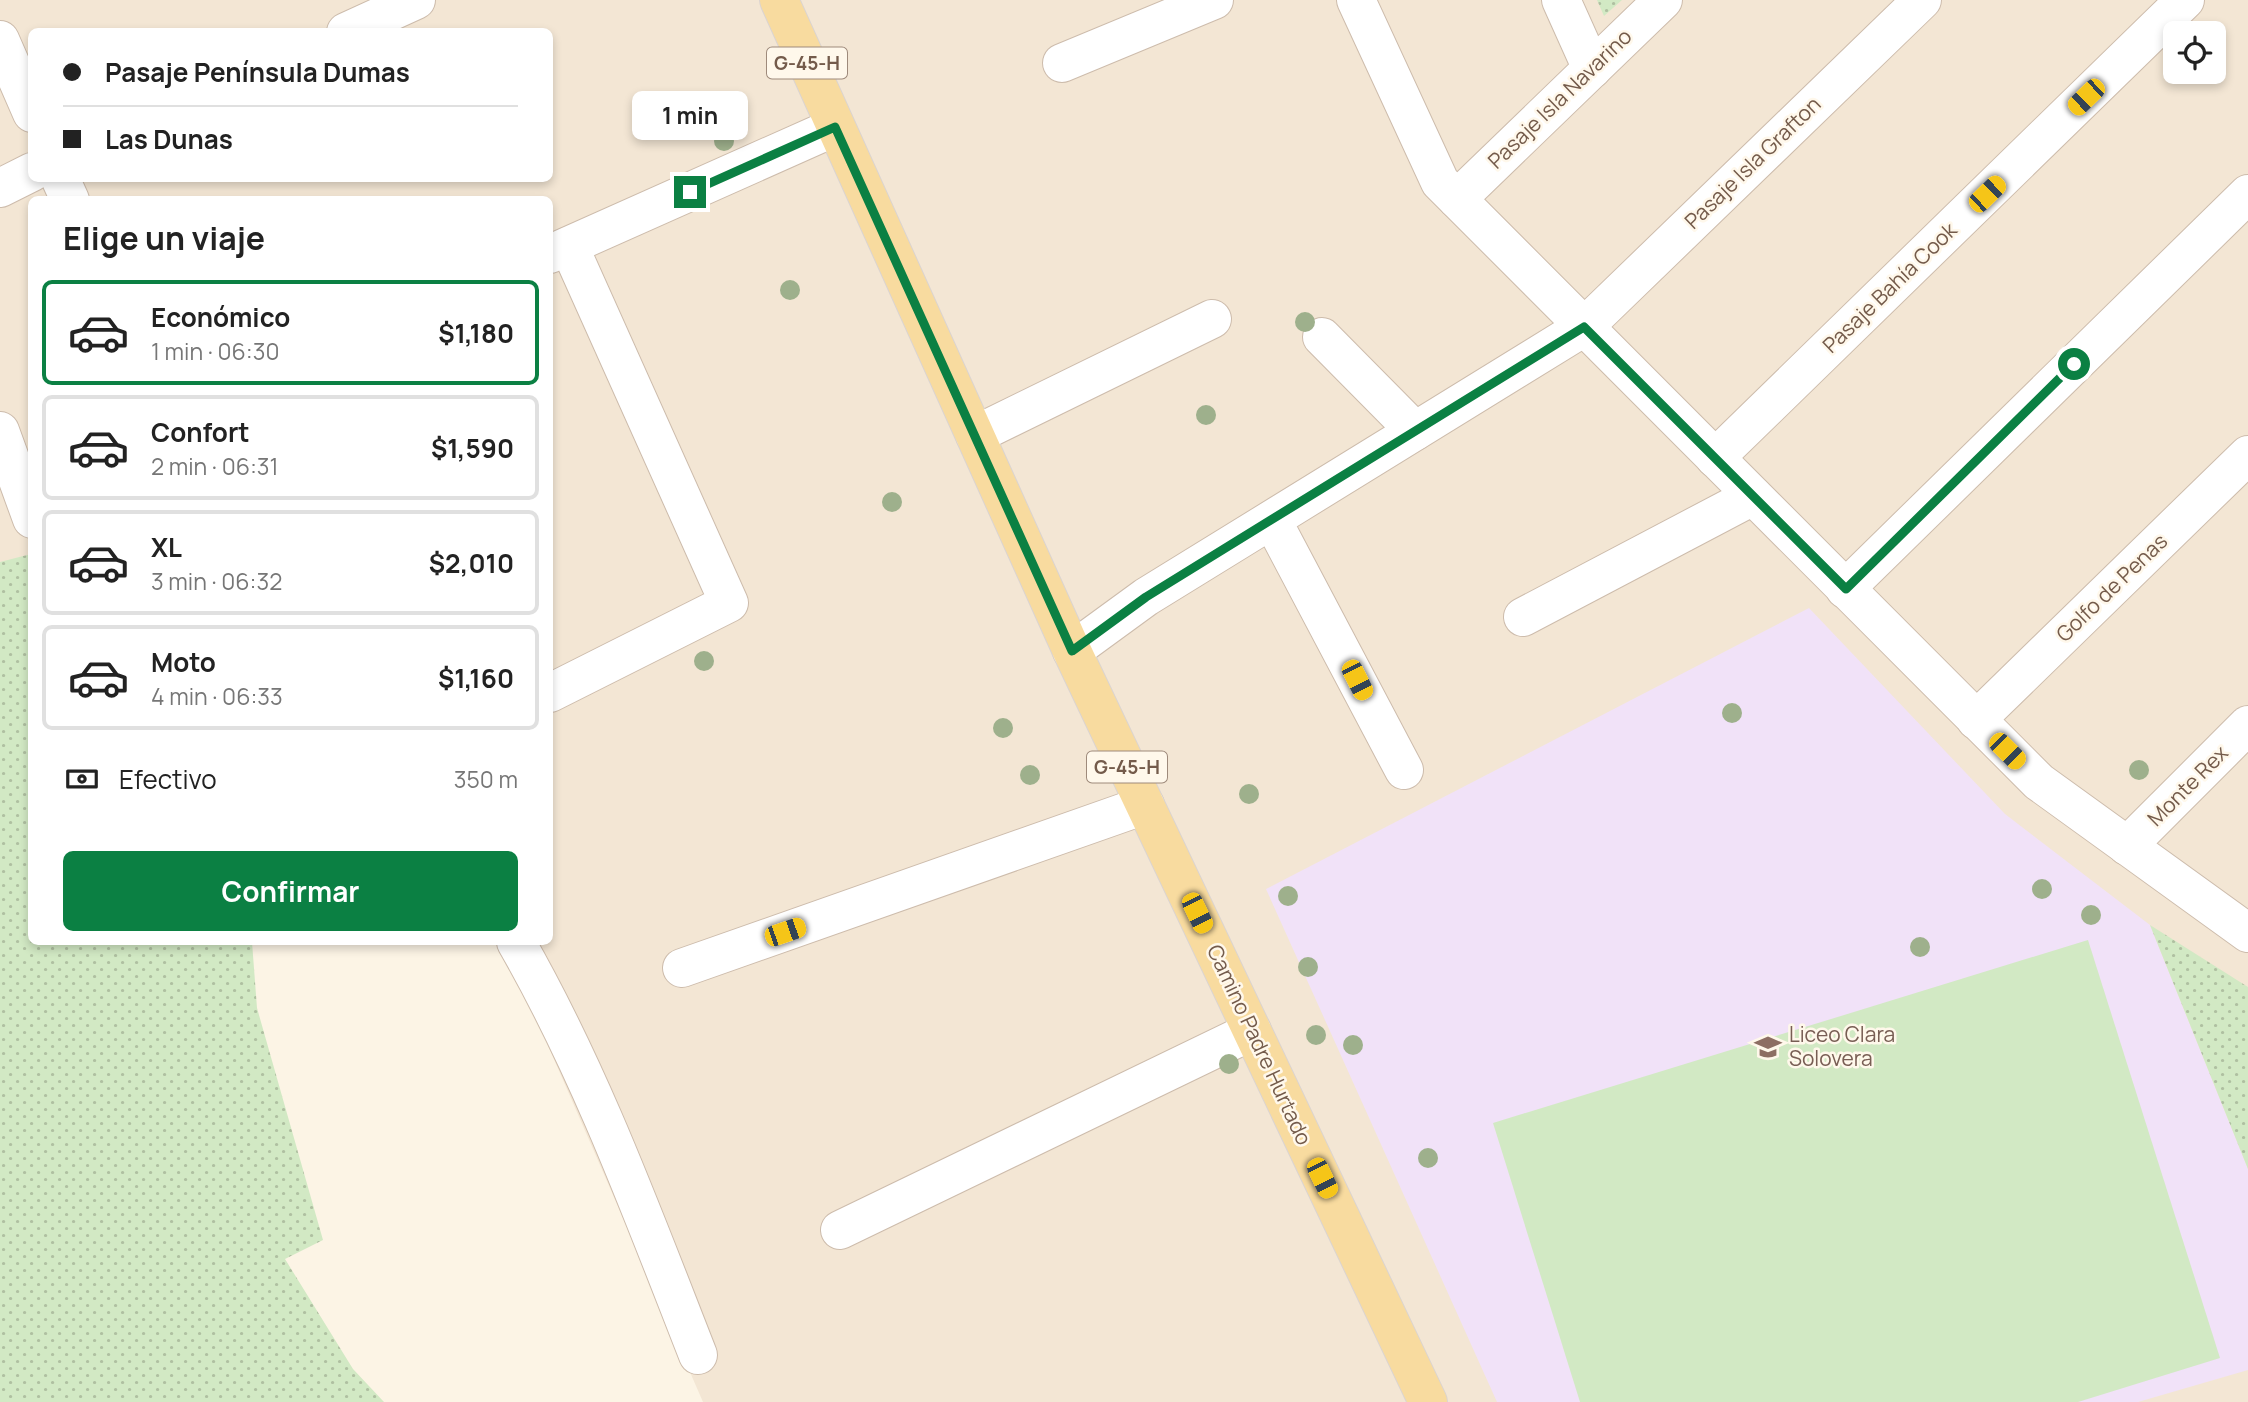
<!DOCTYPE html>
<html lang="es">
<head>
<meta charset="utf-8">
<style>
  body { margin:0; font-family:Manrope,sans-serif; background:#f6f6f6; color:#222; height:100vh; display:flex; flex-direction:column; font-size:26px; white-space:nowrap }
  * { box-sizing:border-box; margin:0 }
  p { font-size:23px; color:#767676 }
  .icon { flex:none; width:38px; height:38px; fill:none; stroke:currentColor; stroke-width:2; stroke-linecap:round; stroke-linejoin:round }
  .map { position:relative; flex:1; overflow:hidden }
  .side { position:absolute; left:28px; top:196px; width:525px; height:749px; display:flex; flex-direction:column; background:#fff; border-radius:10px; box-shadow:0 4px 10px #0003 }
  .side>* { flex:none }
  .top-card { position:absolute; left:28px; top:28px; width:525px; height:154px; border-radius:10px; box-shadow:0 4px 10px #0003; display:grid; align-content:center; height:154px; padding:0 35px; background:#fff }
  .tools { position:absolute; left:2163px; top:21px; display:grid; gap:14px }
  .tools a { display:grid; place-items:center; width:63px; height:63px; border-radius:10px; background:#fff; box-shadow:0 4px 10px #0003; font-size:35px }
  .end { position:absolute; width:32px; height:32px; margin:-16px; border:9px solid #0b8043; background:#fff; box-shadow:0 0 0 4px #fff }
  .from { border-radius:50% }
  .bubble { position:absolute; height:49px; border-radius:10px; background:#fff; box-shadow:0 4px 10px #0003; font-size:23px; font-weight:700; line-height:49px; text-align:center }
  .car { position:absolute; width:21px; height:42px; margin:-21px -10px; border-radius:9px; box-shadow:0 0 5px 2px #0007; background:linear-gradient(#f5c518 24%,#345 0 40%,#f5c518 0 76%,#345 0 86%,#f5c518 0) }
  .top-card b { display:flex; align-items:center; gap:24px; height:66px; font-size:26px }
  .top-card b+b { border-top:2px solid #e0e0e0 }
  .top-card i { width:18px; height:18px; background:#222 }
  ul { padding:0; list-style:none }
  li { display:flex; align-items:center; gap:21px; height:105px; margin:0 14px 10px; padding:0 21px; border:4px solid #e0e0e0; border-radius:10px }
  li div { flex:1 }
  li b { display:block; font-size:26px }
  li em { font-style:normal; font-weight:700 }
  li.active { border-color:#0b8043 }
  li>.icon { width:63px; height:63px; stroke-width:1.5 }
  h2 { padding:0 35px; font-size:32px; line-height:84px }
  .pay { display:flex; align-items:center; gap:18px; height:77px; padding:0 35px; font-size:26px }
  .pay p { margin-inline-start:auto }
  .cta { display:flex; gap:14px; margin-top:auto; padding:14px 35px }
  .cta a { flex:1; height:80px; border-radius:10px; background:#0b8043; color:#fff; font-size:28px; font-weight:700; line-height:80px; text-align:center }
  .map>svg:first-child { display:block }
</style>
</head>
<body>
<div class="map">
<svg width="2248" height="1402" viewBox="0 0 2248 1402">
  <defs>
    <pattern id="grass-dots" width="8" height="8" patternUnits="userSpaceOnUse" patternTransform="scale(1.75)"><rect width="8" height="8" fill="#d2e9c4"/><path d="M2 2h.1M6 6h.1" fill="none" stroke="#afc0a1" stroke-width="1.8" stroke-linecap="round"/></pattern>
  </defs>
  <rect width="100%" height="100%" fill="#fcf4e5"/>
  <!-- residential -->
  <path fill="#f3e6d4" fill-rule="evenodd" d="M0,0H2248V1402H703L503,942H550V200H32L31,621L0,633ZM32,32H550V178H32ZM2175,33H2214V72H2175Z"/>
  <!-- education -->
  <polygon fill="#f1e2f8" points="1809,608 2005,814 2150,925 2248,1169 2248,1370 2138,1402 1497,1402 1266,889"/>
  <!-- grass -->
  <g fill="url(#grass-dots)">
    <polygon points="1597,0 1622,0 1604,16"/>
    <polygon points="31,554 32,942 252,942 257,1008 323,1240 285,1259 353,1369 384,1402 0,1402 0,562"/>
    <polygon points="2150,925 2248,987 2248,1169"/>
  </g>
  <!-- garden -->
  <polygon fill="#d2e9c4" points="2088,940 2220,1358 2078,1402 1580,1402 1493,1123"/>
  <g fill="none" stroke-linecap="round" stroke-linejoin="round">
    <!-- minor casing -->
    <g stroke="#cdbcac" stroke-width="40">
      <g id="minor">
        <polyline points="1356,0 1440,182 2039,782 2248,933"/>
        <polyline points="1561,0 1592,69"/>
        <polyline points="346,32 416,0"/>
        <polyline points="0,40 32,113"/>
        <polyline points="1062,63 1214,0"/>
        <polyline points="60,178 70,200"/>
        <polyline points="0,188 32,172"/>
        <polyline points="1457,199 1663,0"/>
        <polyline points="550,254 835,127"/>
        <polyline points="1322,337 1415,431"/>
        <polyline points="0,431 32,519"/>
        <polyline points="975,435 1212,319"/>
        <polyline points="1715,458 2185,0"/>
        <polyline points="1272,520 1404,770"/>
        <polyline points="1845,589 2248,194"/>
        <polyline points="1523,617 1753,496"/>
        <polyline points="1072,651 1146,597 1584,327 1922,0"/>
        <polyline points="550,693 729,603 569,246"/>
        <polyline points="1976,720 2248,455"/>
        <polyline points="2127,846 2248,725"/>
        <path d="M516,942C591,1073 643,1215 698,1355"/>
        <polyline points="682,968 1145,805"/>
        <polyline points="840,1230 1252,1031"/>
      </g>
    </g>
    <!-- major casing -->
    <g stroke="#dbd4d0" stroke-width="40">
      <polyline id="major" points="779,0 1072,651 1428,1402"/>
    </g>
    <!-- minor -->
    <use href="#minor" stroke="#fff" stroke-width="38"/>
    <!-- major -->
    <use href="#major" stroke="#f8db9f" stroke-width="38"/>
  </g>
  <!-- trees -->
  <g fill="#9eb08c">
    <circle cx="724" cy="141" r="10"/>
    <circle cx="790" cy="290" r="10"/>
    <circle cx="1305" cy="322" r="10"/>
    <circle cx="1206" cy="415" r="10"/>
    <circle cx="892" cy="502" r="10"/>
    <circle cx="704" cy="661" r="10"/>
    <circle cx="1732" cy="713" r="10"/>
    <circle cx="1003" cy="728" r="10"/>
    <circle cx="2139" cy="770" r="10"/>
    <circle cx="1030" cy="775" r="10"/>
    <circle cx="1249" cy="794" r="10"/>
    <circle cx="2042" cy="889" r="10"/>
    <circle cx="1288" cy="896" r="10"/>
    <circle cx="2091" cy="915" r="10"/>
    <circle cx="1920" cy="947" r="10"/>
    <circle cx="1308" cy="967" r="10"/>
    <circle cx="1316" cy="1035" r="10"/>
    <circle cx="1353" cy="1045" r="10"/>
    <circle cx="1229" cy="1064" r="10"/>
    <circle cx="1428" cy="1158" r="10"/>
  </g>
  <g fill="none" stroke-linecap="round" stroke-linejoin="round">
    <!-- route -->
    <polyline stroke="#0b8043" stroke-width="9" points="690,192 835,127 1072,651 1146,597 1584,327 1846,589 2074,364"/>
  </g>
  <!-- icons -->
  <defs>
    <g id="school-bare" transform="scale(2.1)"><path d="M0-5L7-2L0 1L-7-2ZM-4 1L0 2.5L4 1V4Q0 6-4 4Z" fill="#8d6e63" stroke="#fff8eb" stroke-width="2.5" paint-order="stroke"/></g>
  </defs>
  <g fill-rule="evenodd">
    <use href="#school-bare" x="1768" y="1047"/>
  </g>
  <g text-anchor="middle" stroke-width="5" stroke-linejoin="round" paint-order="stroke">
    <!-- shield labels -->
    <g fill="#fff8eb" stroke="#9e8a7b" stroke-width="2">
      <rect x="767" y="47.5" width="80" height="31" rx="5"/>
      <rect x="1087" y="751.5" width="80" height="31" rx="5"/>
    </g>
    <g font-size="19" font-weight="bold" fill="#745b4b">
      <text x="807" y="70">G-45-H</text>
      <text x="1127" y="774">G-45-H</text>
    </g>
    <!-- street labels -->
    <g font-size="21" fill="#745b4b" stroke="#fff8eb">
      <text transform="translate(1560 99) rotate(-44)" y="7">Pasaje Isla Navarino</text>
      <text transform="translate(1753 163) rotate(-44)" y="7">Pasaje Isla Grafton</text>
      <text transform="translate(1890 288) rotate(-44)" y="7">Pasaje Bahía Cook</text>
      <text transform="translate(2112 588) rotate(-44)" y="7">Golfo de Penas</text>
      <text transform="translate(2188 786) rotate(-45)" y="7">Monte Rex</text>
      <text transform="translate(1259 1045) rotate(65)" y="7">Camino Padre Hurtado</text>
    </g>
    <!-- education labels -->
    <g font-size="21" fill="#785e54" stroke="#fff8eb" text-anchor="start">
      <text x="1789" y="1042">Liceo Clara<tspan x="1789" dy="24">Solovera</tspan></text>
    </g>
  </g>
</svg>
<div class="tools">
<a><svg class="icon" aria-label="locate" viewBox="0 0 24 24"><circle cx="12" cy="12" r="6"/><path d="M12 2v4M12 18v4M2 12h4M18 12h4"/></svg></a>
</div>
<i class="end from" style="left:2074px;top:364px"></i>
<i class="end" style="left:690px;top:192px"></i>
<div class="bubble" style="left:632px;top:91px;width:116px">1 min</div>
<i class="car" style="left:2086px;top:97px;rotate:226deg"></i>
<i class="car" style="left:1987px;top:194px;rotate:46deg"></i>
<i class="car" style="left:1357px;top:680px;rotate:153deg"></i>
<i class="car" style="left:2007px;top:751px;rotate:135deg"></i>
<i class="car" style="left:1197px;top:913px;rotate:154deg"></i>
<i class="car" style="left:785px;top:932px;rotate:71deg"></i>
<i class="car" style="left:1322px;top:1178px;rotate:154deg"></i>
<div class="top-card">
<b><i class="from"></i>Pasaje Península Dumas</b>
<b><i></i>Las Dunas</b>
</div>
<section class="side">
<h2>Elige un viaje</h2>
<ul>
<li class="active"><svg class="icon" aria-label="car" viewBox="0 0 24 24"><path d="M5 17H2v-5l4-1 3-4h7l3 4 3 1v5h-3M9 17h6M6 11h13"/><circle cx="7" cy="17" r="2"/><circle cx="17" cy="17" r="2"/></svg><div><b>Económico</b><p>1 min · 06:30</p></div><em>$1,180</em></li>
<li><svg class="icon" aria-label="car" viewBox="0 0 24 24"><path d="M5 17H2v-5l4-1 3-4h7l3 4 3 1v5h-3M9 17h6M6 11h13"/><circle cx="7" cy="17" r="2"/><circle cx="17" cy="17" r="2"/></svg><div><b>Confort</b><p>2 min · 06:31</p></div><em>$1,590</em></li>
<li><svg class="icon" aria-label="car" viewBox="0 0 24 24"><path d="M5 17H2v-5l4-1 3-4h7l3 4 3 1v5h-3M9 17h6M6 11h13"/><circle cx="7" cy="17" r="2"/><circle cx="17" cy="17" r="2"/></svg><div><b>XL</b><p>3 min · 06:32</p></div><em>$2,010</em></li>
<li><svg class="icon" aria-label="car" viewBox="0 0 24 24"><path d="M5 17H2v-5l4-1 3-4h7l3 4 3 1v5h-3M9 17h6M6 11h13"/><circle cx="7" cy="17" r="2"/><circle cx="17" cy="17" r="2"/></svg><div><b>Moto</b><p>4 min · 06:33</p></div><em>$1,160</em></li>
</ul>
<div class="pay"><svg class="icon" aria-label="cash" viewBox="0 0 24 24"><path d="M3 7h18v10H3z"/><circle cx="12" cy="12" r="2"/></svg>Efectivo<p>350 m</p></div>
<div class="cta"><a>Confirmar</a></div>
</section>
</div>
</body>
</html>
